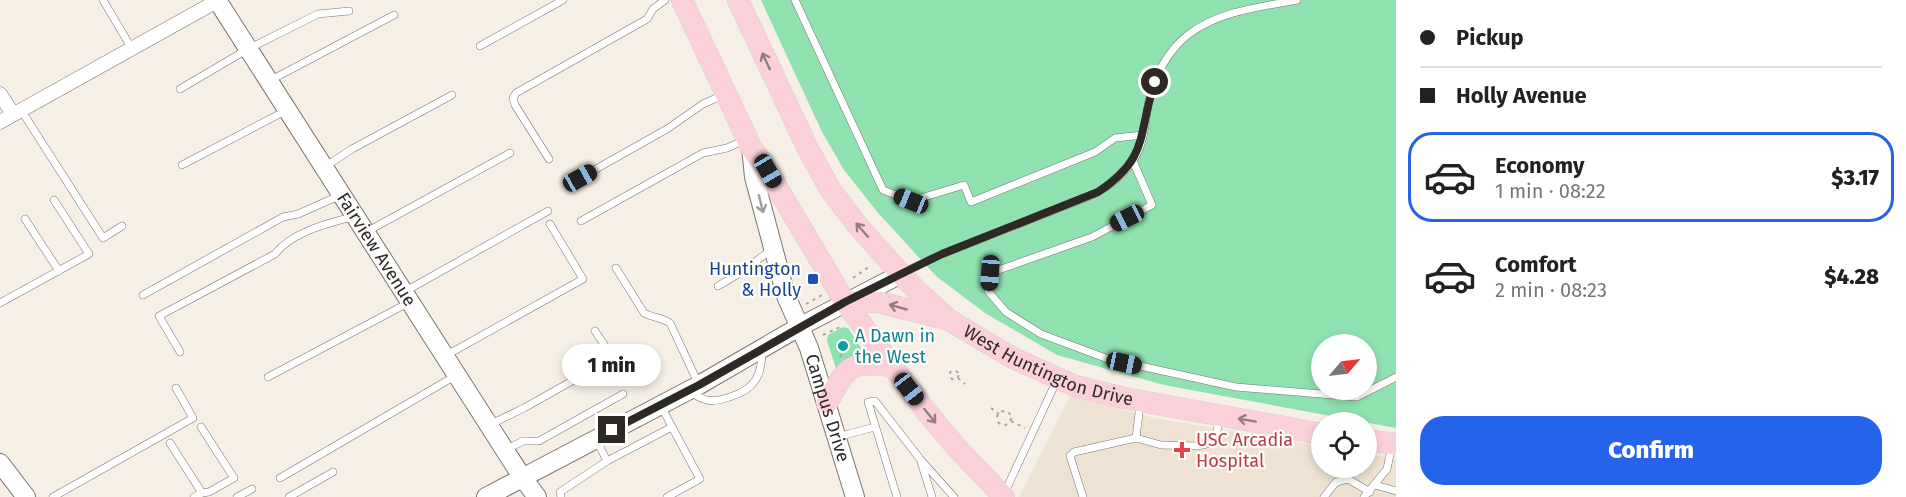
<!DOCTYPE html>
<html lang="en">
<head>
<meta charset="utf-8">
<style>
  body { margin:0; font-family:"Fira Sans",sans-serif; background:#f2f2f2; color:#222; height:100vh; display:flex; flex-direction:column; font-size:22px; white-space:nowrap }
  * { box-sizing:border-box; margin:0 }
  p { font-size:20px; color:#767676 }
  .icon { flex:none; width:33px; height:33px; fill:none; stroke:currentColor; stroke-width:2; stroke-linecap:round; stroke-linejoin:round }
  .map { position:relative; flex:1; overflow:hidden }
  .side { display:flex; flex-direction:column; background:#fff; width:510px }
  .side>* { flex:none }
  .hud { display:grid; align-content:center; height:132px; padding:0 24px; background:#fff }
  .needle { width:39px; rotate:62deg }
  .buttons { position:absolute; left:1311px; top:334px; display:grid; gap:12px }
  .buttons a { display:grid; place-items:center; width:66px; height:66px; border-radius:50%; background:#fff; box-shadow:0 3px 9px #0003; font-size:30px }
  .end { position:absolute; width:27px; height:27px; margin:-14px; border:8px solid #2d2a26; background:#fff; box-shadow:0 0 0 3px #fff }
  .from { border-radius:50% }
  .bubble { position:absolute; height:42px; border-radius:21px; background:#fff; box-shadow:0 3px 9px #0003; font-size:20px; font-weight:800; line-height:42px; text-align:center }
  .car { position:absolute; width:18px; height:36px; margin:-18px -9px; border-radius:8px; box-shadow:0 0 4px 2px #0007; background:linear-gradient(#222 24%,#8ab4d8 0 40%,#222 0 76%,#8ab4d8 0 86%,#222 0) }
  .hud b { display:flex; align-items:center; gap:21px; height:57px; font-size:22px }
  .hud b+b { border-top:2px solid #e0e0e0 }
  .hud i { width:15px; height:15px; background:#222 }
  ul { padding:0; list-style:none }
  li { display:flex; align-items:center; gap:18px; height:90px; margin:0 12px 9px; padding:0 12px; border:3px solid transparent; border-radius:24px }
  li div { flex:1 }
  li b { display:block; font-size:22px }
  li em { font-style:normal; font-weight:800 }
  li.on { border-color:#2563eb }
  li>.icon { width:54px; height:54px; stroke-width:1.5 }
  .action { display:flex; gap:12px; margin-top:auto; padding:12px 24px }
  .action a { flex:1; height:69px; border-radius:24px; background:#2563eb; color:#fff; font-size:24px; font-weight:800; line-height:69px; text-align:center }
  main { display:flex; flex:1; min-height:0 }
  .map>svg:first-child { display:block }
</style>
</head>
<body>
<main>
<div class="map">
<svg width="1396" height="497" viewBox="0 0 1396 497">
  <rect width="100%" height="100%" fill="#f6efe5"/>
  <!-- built -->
  <polygon fill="#eee3d3" points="1070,396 1154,418 1321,446 1322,468 1366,468 1367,454 1396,459 1396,497 1019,497"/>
  <!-- green -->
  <g fill="#8fe1b0" fill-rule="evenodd">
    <path d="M761,0H1396V428L1164,385L1057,355L985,313L936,276L879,214L844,170L822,132ZM1322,345H1366V390H1322Z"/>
    <polygon points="843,327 848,328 865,354 837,371 827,341 828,335"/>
  </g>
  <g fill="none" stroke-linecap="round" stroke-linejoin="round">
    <!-- lane casing -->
    <g stroke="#7a746b" stroke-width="8">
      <g id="lane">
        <polyline points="103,0 132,49"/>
        <polyline points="795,0 883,190 911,201 964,185 971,202 1095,152 1115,138 1143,135"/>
        <polyline points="480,46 563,0"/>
        <polyline points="271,80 394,15"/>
        <polyline points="180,89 248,49 318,14 349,11"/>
        <polyline points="21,110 103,238 122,226"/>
        <polyline points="549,159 515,105 513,98 516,93 647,19 653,9 665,0"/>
        <polyline points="1133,161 1152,205 1092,237 990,273 988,291 1006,312 1041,334 1108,359 1236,387 1357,397 1396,377"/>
        <polyline points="182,165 287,110"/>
        <polyline points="326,166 352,149 452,95"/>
        <polyline points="580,178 667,129 703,104 723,95"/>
        <polyline points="25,219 59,271"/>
        <polyline points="581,221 703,153 727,148 745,140"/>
        <polyline points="368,231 510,153"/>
        <path d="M616,268L644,313C653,318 661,317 670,323L699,385"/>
        <path d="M904,272L942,254L1090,196C1106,188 1122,177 1132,162C1145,144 1145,121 1149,100C1154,76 1169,49 1189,34C1220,11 1260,7 1297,0"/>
        <polyline points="718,286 740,273 771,250"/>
        <polyline points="404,292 548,211"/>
        <polyline points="143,295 283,217 298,214 341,195"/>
        <polyline points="0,303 89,254 54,200"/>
        <path d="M180,352L159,316L275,254C292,232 326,224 352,217"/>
        <polyline points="445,356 583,279 550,224"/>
        <polyline points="268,377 408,303"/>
        <path d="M690,392C695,395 701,399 707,400C715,402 723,399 730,397C755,389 762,376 762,350"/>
        <polyline points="489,425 524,408 613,358 595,331"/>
        <polyline points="837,437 875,427"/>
        <polyline points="1136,438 1140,404"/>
        <polyline points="597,441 607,461"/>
        <polyline points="170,443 202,493"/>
        <polyline points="505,450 523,441 539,441 623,394"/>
        <polyline points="921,462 932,497"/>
        <polyline points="280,478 455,376"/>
        <polyline points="1375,485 1396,491"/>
        <polyline points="1004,494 1056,382"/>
        <polyline points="53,497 193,418 176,388"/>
        <polyline points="194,497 202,493 209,492 234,478 201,427"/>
        <polyline points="237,497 252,489"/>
        <polyline points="289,497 333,472"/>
        <polyline points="561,497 560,492 607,461 672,427 661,406"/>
        <polyline points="667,497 700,479 672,427"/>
        <polyline points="897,497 868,402 875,401 920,459 954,497"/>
        <polyline points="1083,497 1070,456 1074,452 1136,438 1161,445 1197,446 1211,443 1216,435 1220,417"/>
        <polyline points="1324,497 1336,482 1348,479 1370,492"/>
        <polyline points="1364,497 1387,469 1392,445"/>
      </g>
    </g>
    <!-- street casing -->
    <g stroke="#7a746b" stroke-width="15">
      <g id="street">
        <polyline points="0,94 13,114"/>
        <polyline points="0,122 219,0"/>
      </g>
    </g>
    <!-- secondary casing -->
    <g stroke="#7a746b" stroke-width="20">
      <g id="secondary">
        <path id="s1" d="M217,0L522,477L537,497"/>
        <path id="s2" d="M751,147L754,177L786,296L809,348L855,497"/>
        <polyline points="0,463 26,497"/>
        <polyline points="486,497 699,385 799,327 901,274"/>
      </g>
    </g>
    <!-- primary casing -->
    <g stroke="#d1d0cf" stroke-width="22">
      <g id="primary">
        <polyline points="682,0 751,147 768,172 845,302 926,411 956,447 1004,497"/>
        <path id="s3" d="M738,0L807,147L830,189L857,225L901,274L918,292L949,320L1013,358L1075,386L1124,398L1322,434"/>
        <polyline points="845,302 878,302 946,319"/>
        <path d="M827,403C847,367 849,360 891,366"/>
        <polyline points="1366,440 1396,444"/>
      </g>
    </g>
    <!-- path -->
    <g stroke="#a9a49c" stroke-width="2" stroke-dasharray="3 4.5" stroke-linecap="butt">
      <polyline points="853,278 870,266"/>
      <polyline points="806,304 822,295"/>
      <polyline points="823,335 842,326"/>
      <path d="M840,357C842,353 844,350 845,347L841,345V348L852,351"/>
      <circle cx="954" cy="375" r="4.5"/>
      <polyline points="958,378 965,384"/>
      <polyline points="991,408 999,414"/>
      <circle cx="1004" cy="418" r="7"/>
      <polyline points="1011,421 1025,428"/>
    </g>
    <!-- lane -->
    <use href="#lane" stroke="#fff" stroke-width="7"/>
    <!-- street -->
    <use href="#street" stroke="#fff" stroke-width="14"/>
    <!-- secondary -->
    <use href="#secondary" stroke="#fff" stroke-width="18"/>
    <!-- primary -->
    <use href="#primary" stroke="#fbd1d9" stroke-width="21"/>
  </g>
  <!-- one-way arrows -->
  <defs><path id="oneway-shaft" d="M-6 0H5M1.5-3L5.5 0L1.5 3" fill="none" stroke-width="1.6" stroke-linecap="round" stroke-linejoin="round" transform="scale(1.5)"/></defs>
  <g stroke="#947e80">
    <use href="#oneway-shaft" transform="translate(766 61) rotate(-115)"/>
    <use href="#oneway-shaft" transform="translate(862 230) rotate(-131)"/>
    <use href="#oneway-shaft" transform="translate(898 307) rotate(-164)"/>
    <use href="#oneway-shaft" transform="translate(930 416) rotate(51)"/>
    <use href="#oneway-shaft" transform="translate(1247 420) rotate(-170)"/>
  </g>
  <use stroke="#a09f9d" href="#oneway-shaft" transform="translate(761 204) rotate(76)"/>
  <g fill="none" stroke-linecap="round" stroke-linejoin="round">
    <!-- route -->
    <path stroke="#2d2a26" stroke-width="8" d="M612,430L699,385L845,302L901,274L942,254L1098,192C1151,157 1137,133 1155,82"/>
  </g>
  <!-- markers -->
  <rect fill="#1a4fb4" stroke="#fffdfb" stroke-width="2" x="807" y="273" width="12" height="12" rx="3"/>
  <circle fill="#0f9aa8" stroke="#fffdfb" stroke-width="2" cx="843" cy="346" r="6"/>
  <path fill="#e0444e" stroke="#fffdfb" stroke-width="2" d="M1179 441h6v6h6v6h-6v6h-6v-6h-6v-6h6z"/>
  <g text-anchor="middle" stroke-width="4.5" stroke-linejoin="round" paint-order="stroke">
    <!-- street labels -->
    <g font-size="18" fill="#2d2a26" stroke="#fffdfb">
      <text dy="6" stroke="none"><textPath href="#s1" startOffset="296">Fairview Avenue</textPath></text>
      <text dy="6" stroke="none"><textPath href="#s3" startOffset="498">West Huntington Drive</textPath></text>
      <text dy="6" stroke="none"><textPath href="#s2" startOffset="273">Campus Drive</textPath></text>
    </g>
    <!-- transit labels -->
    <g font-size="18" fill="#164399" stroke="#fffdfb" text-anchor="end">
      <text x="801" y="275">Huntington<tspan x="801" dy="21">&amp; Holly</tspan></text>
    </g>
    <!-- culture labels -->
    <g font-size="18" fill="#0d838f" stroke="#fffdfb" text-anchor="start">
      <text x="855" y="342">A Dawn in<tspan x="855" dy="21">the West</tspan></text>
    </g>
    <!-- health labels -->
    <g font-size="18" fill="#be3a42" stroke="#fffdfb" text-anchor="start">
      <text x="1196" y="446">USC Arcadia<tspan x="1196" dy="21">Hospital</tspan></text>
    </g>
  </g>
</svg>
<div class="buttons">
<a><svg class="needle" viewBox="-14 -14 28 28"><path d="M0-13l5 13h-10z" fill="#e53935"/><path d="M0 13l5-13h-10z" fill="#767676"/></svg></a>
<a><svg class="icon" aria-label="locate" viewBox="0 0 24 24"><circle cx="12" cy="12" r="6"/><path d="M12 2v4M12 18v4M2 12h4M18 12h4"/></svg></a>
</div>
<i class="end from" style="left:1155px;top:82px"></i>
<i class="end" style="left:612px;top:430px"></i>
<div class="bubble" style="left:562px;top:344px;width:99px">1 min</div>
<i class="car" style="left:768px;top:171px;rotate:150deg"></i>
<i class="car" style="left:580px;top:178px;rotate:61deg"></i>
<i class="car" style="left:911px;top:201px;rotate:292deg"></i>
<i class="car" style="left:1127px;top:218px;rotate:243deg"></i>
<i class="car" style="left:990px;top:273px;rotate:184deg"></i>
<i class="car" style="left:1124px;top:363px;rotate:102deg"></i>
<i class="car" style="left:909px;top:389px;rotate:142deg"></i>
</div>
<section class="side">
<div class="hud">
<b><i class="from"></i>Pickup</b>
<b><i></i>Holly Avenue</b>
</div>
<ul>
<li class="on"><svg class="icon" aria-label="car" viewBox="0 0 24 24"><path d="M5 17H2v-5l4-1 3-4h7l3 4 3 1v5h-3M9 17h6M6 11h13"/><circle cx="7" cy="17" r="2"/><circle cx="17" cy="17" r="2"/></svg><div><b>Economy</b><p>1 min · 08:22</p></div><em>$3.17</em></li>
<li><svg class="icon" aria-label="car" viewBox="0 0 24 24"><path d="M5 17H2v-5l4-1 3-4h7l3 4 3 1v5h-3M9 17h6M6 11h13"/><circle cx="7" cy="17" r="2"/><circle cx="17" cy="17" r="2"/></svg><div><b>Comfort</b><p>2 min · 08:23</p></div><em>$4.28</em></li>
</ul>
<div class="action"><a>Confirm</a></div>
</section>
</main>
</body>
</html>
